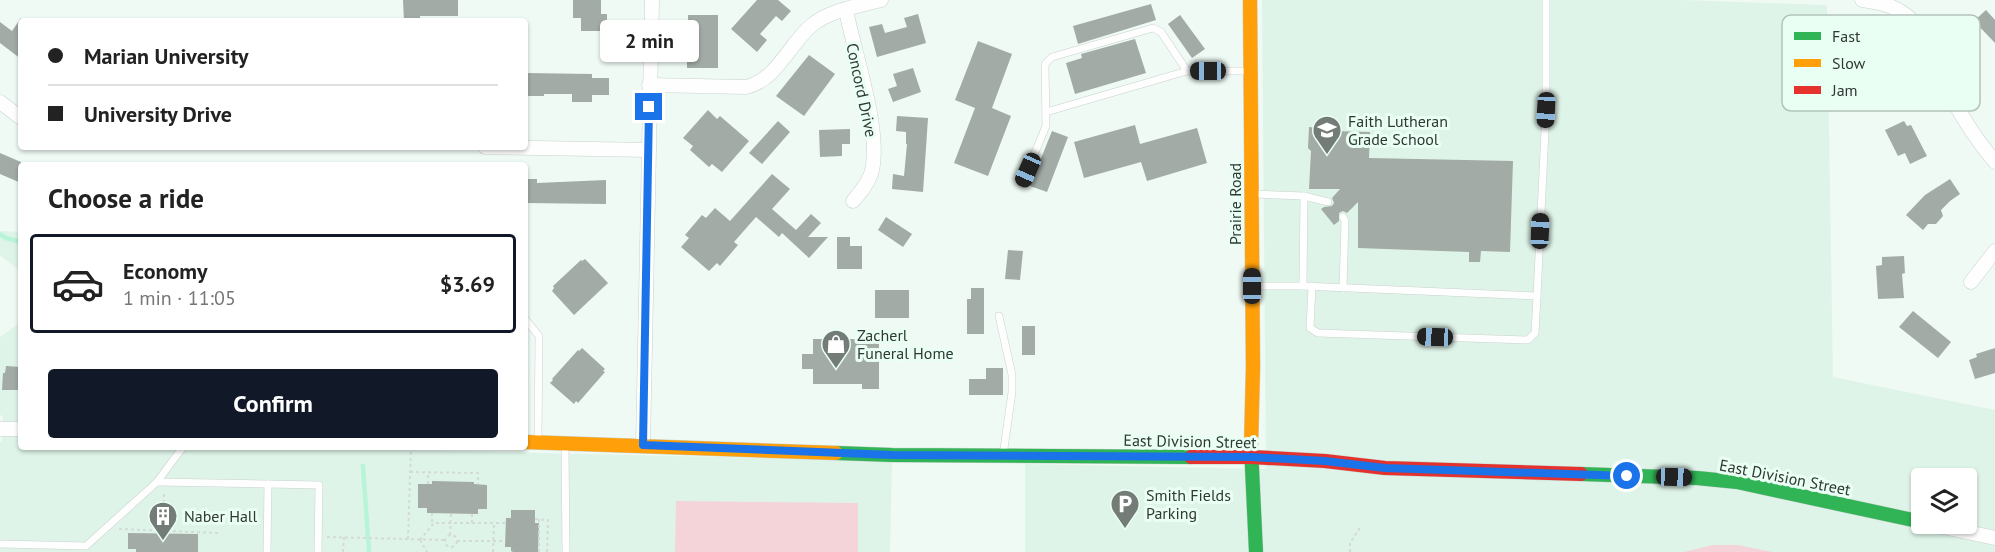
<!DOCTYPE html>
<html lang="en">
<head>
<meta charset="utf-8">
<style>
  body { margin:0; font-family:"PT Sans",sans-serif; background:#f2f2f2; color:#222; height:100vh; display:flex; flex-direction:column; font-size:22px; white-space:nowrap }
  * { box-sizing:border-box; margin:0 }
  p { font-size:20px; color:#767676 }
  .icon { flex:none; width:33px; height:33px; fill:none; stroke:currentColor; stroke-width:2; stroke-linecap:round; stroke-linejoin:round }
  .map { position:relative; flex:1; overflow:hidden }
  .sheet { position:absolute; left:18px; top:162px; width:510px; height:288px; display:flex; flex-direction:column; background:#fff; border-radius:6px; box-shadow:0 2px 4px #0004 }
  .sheet>* { flex:none }
  .hud { position:absolute; left:18px; top:18px; width:510px; height:132px; border-radius:6px; box-shadow:0 2px 4px #0004; display:grid; align-content:center; height:132px; padding:0 30px; background:#fff }
  .buttons { position:absolute; left:1911px; top:468px; display:grid; gap:12px }
  .buttons a { display:grid; place-items:center; width:66px; height:66px; border-radius:6px; background:#fff; box-shadow:0 2px 4px #0004; font-size:30px }
  .end { position:absolute; width:27px; height:27px; margin:-14px; border:8px solid #1a73e8; background:#fff; box-shadow:0 0 0 3px #fff }
  .from { border-radius:50% }
  .bubble { position:absolute; height:42px; border-radius:6px; background:#fff; box-shadow:0 2px 4px #0004; font-size:20px; font-weight:600; line-height:42px; text-align:center }
  .car { position:absolute; width:18px; height:36px; margin:-18px -9px; border-radius:8px; box-shadow:0 0 4px 2px #0007; background:linear-gradient(#222 24%,#8ab4d8 0 40%,#222 0 76%,#8ab4d8 0 86%,#222 0) }
  .hud b { display:flex; align-items:center; gap:21px; height:57px; font-size:22px }
  .hud b+b { border-top:2px solid #e0e0e0 }
  .hud i { width:15px; height:15px; background:#222 }
  ul { padding:0; list-style:none }
  li { display:flex; align-items:center; gap:18px; height:99px; margin:0 12px 9px; padding:0 18px; border:3px solid transparent; border-radius:6px }
  li div { flex:1 }
  li b { display:block; font-size:22px }
  li em { font-style:normal; font-weight:600 }
  li.selected { border-color:#111827 }
  li>.icon { width:54px; height:54px; stroke-width:1.5 }
  h2 { padding:0 30px; font-size:27px; line-height:72px }
  .cta { display:flex; gap:12px; margin-top:auto; padding:12px 30px }
  .cta a { flex:1; height:69px; border-radius:6px; background:#111827; color:#fff; font-size:24px; font-weight:600; line-height:69px; text-align:center }
  .map>svg:first-child { display:block }
</style>
</head>
<body>
<div class="map">
<svg width="1995" height="552" viewBox="0 0 1995 552">
  <rect width="100%" height="100%" fill="#effaf4"/>
  <!-- built -->
  <g fill="#dff4e9" fill-rule="evenodd">
    <path d="M1262,0H1682L1827,5L1833,377L1995,410V552H1025V464L1266,469ZM1922,478H1966V524H1922Z"/>
    <polygon points="0,231 21,232 21,272 0,255"/>
    <polygon points="21,322 21,447 365,447 365,449 892,461 890,552 0,552 0,442 2,442 3,416 0,415 0,337"/>
  </g>
  <!-- green -->
  <g fill="#f4d3d9">
    <polygon points="676,501 858,503 858,552 675,552"/>
    <polygon points="1713,545 1738,545 1772,552 1684,552"/>
  </g>
  <g fill="none" stroke-linecap="round" stroke-linejoin="round">
    <!-- stream -->
    <g stroke="#b8f4d8" stroke-width="4.5">
      <polyline points="0,234 6,238 21,242"/>
      <polyline points="363,466 369,552"/>
    </g>
  </g>
  <!-- building -->
  <g fill="#a2aba6">
    <polygon points="403,0 458,0 458,16 420,16 420,21 404,21"/>
    <polygon points="573,0 601,0 601,14 607,14 607,31 581,31 581,18 573,18"/>
    <polygon points="757,0 778,0 791,11 782,21 776,16 760,34 767,40 757,52 731,29"/>
    <polygon points="1151,4 1156,20 1078,44 1073,26"/>
    <polygon points="1986,10 1995,20 1995,43 1974,21"/>
    <polygon points="918,14 926,43 877,57 869,27 882,24 885,33 907,27 904,18"/>
    <polygon points="688,15 718,15 718,68 687,68 687,52 697,52 697,30 688,30"/>
    <polygon points="1180,15 1205,49 1192,58 1168,24"/>
    <polygon points="21,18 21,59 0,43 0,22 12,31"/>
    <polygon points="1135,39 1146,73 1075,94 1066,63 1082,58 1081,54"/>
    <polygon points="978,41 1012,54 992,108 1011,116 988,176 954,163 975,108 955,100"/>
    <polygon points="809,55 835,74 804,116 776,96"/>
    <polygon points="913,68 921,92 893,102 888,89 897,86 893,74"/>
    <polygon points="525,73 592,74 592,78 609,78 609,95 592,95 592,102 572,102 572,94 544,94 544,96 525,96"/>
    <polygon points="708,110 717,119 720,116 749,141 722,172 712,164 709,167 690,150 693,146 683,138"/>
    <polygon points="897,116 928,118 923,192 892,189 893,174 904,176 907,144 906,144 906,132 896,131"/>
    <polygon points="778,121 790,132 762,164 749,153"/>
    <polygon points="1904,121 1907,126 1911,125 1927,156 1910,164 1905,153 1898,156 1885,130"/>
    <polygon points="1135,125 1140,144 1197,128 1207,163 1147,181 1141,162 1084,178 1074,142"/>
    <polygon points="1309,127 1327,129 1332,131 1370,132 1369,158 1513,161 1510,252 1481,251 1480,262 1469,262 1469,252 1358,248 1358,202 1347,213 1343,211 1339,213 1339,221 1334,225 1321,209 1324,207 1332,206 1334,203 1332,198 1340,189 1309,189 1311,151 1308,148"/>
    <polygon points="850,129 850,144 842,144 842,156 820,157 819,130"/>
    <polygon points="1052,131 1068,137 1047,192 1030,186"/>
    <polygon points="0,153 21,162 21,183 0,174"/>
    <polygon points="772,174 790,189 772,209 796,230 811,214 821,223 808,237 828,237 809,258 782,233 779,237 756,217 734,242 738,245 720,266 717,263 709,271 681,247 689,238 685,235 702,215 706,218 715,208 730,221"/>
    <polygon points="525,179 537,179 537,183 606,180 606,204 525,203"/>
    <polygon points="1950,179 1960,194 1950,201 1941,210 1943,216 1936,224 1928,224 1923,230 1906,215 1925,195"/>
    <polygon points="886,217 912,234 903,247 878,230"/>
    <polygon points="837,237 850,237 850,246 862,246 862,269 837,269"/>
    <polygon points="1008,250 1023,251 1020,280 1005,279"/>
    <polygon points="1904,256 1905,273 1902,274 1904,298 1878,299 1876,266 1882,265 1882,257"/>
    <polygon points="585,259 608,283 574,315 552,291 554,288 553,286 581,260 582,261"/>
    <polygon points="971,288 984,288 984,334 967,334 967,299 971,299"/>
    <rect x="875" y="290" width="34" height="28"/>
    <polygon points="1913,311 1951,342 1938,358 1899,327"/>
    <rect x="1022" y="326" width="13" height="29"/>
    <polygon points="868,336 879,336 879,389 862,389 862,384 813,384 813,369 802,369 802,354 813,354 813,339 868,339"/>
    <polygon points="582,348 605,369 603,371 605,372 578,403 576,401 574,404 550,383 553,380 552,379 578,350 579,351"/>
    <polygon points="1995,348 1995,373 1975,379 1969,360 1977,357 1976,354"/>
    <polygon points="6,366 21,367 21,390 2,390 3,373 5,373"/>
    <polygon points="986,368 1003,368 1003,395 969,395 969,379 986,379"/>
    <polygon points="432,481 474,482 474,484 487,485 487,509 478,509 478,514 427,513 427,508 418,508 418,484 432,484"/>
    <polygon points="511,510 535,510 535,523 539,523 538,552 513,552 511,551 511,547 505,547 506,518 511,518"/>
    <polygon points="128,533 198,534 198,552 136,552 136,549 128,549"/>
  </g>
  <g fill="none" stroke-linecap="round" stroke-linejoin="round">
    <!-- lane casing -->
    <g stroke="#cad2ce" stroke-width="8">
      <g id="lane">
        <polyline points="1046,112 1187,71 1251,71"/>
        <polyline points="1022,184 1046,126 1045,64 1052,57 1153,28 1161,32 1187,71"/>
        <polyline points="1254,194 1304,196"/>
        <polyline points="1343,217 1345,221 1343,288"/>
        <polyline points="1255,286 1303,286 1537,296 1546,110 1546,0"/>
        <polyline points="1303,286 1304,196 1328,202"/>
        <polyline points="1312,286 1310,328 1318,333 1528,340 1535,333 1537,296"/>
        <polyline points="999,316 1012,375 1012,392 1003,456"/>
        <polyline points="525,319 539,336 538,440"/>
        <polyline points="565,445 566,552"/>
        <polyline points="157,482 319,485 318,552"/>
        <polyline points="0,544 86,546 157,482 183,447"/>
        <polyline points="267,552 268,484"/>
      </g>
    </g>
    <!-- street casing -->
    <g stroke="#cad2ce" stroke-width="15">
      <g id="street">
        <path d="M1862,0C1878,2 1893,5 1906,15C1930,34 1937,69 1951,96C1963,119 1978,142 1995,162"/>
        <path d="M846,10C854,52 883,135 871,174C867,185 860,193 853,201"/>
        <path d="M649,85L746,87C777,80 789,44 812,25C830,10 859,6 881,0"/>
        <polyline points="0,102 21,118"/>
        <polyline points="485,147 649,150"/>
        <polyline points="1971,282 1995,251"/>
        <polyline points="0,429 21,429"/>
        <polyline points="643,445 652,0"/>
        <polyline points="1929,524 1995,538"/>
      </g>
    </g>
    <!-- fast casing -->
    <g stroke="#cad2ce" stroke-width="15">
      <g id="fast">
        <polyline points="1251,447 1256,552"/>
        <polyline points="836,453 892,455 1191,457"/>
        <polyline points="1581,474 1697,478 1737,482 1922,522"/>
      </g>
    </g>
    <!-- slow casing -->
    <g stroke="#cad2ce" stroke-width="15">
      <g id="slow">
        <polyline points="1250,0 1253,367 1251,447"/>
        <polyline points="525,442 836,453"/>
      </g>
    </g>
    <!-- jam casing -->
    <g stroke="#cad2ce" stroke-width="15">
      <polyline id="jam" points="1191,457 1251,457 1325,461 1385,468 1581,474"/>
    </g>
    <!-- path -->
    <g stroke="#d4dad8" stroke-width="2" stroke-dasharray="3 3" stroke-linecap="butt">
      <polyline points="410,472 478,473 478,484"/>
      <polyline points="428,484 428,472"/>
      <polyline points="432,513 432,525"/>
      <polyline points="472,514 472,523"/>
      <polyline points="535,519 548,520 547,552"/>
      <polyline points="119,529 218,533"/>
      <polyline points="163,533 164,491"/>
      <circle cx="451" cy="541" r="6"/>
      <polyline points="450,535 451,514"/>
      <polyline points="327,537 444,540"/>
      <polyline points="408,539 411,447"/>
      <polyline points="420,540 434,523 505,523"/>
      <polyline points="420,540 427,552"/>
      <polyline points="457,541 505,541"/>
      <polyline points="343,552 344,537"/>
      <polyline points="493,552 494,523"/>
      <polyline points="539,552 539,519"/>
      <polyline points="1350,552 1350,543 1361,526"/>
    </g>
    <!-- lane -->
    <use href="#lane" stroke="#fdfefd" stroke-width="7"/>
    <!-- street -->
    <use href="#street" stroke="#fdfefd" stroke-width="14"/>
    <!-- fast -->
    <use href="#fast" stroke="#30b455" stroke-width="14"/>
    <!-- slow -->
    <use href="#slow" stroke="#ff9f0a" stroke-width="14"/>
    <!-- jam -->
    <use href="#jam" stroke="#e5322d" stroke-width="14"/>
  </g>
  <g fill="none" stroke-linecap="round" stroke-linejoin="round">
    <!-- route -->
    <polyline stroke="#1a73e8" stroke-width="8" points="649,107 643,445 892,455 1251,457 1325,461 1385,468 1627,476"/>
  </g>
  <!-- icons -->
  <defs>
    <g id="school-pin" transform="scale(1.5)"><path d="M0 17L-7.5 6A9.5 9.5 0 1 1 7.5 6Z" fill="#737c77" stroke="#eafff4"/><path d="M0-5L7-2L0 1L-7-2ZM-4 1L0 2.5L4 1V4Q0 6-4 4Z" fill="#fff"/></g>
    <g id="shop-pin" transform="scale(1.5)"><path d="M0 17L-7.5 6A9.5 9.5 0 1 1 7.5 6Z" fill="#737c77" stroke="#eafff4"/><path d="M-5-2.5h2.3a2.7 3.5 0 0 1 5.4 0H5L5.5 6h-11ZM-1.5-2.5h3a1.5 2.3 0 0 0-3 0Z" fill="#fff"/></g>
    <g id="parking-pin" transform="scale(1.5)"><path d="M0 17L-7.5 6A9.5 9.5 0 1 1 7.5 6Z" fill="#737c77" stroke="#eafff4"/><path d="M-3.5-5.5H1a3.5 3.5 0 0 1 0 7H-1V5.5H-3.5ZM-1-3.4V-.6H.8a1.4 1.4 0 0 0 0-2.8Z" fill="#fff"/></g>
    <g id="building-pin" transform="scale(1.5)"><path d="M0 17L-7.5 6A9.5 9.5 0 1 1 7.5 6Z" fill="#737c77" stroke="#eafff4"/><path d="M-4-6H4V6H1V3H-1V6H-4ZM-2.5-4.3h1.7v1.8h-1.7ZM.8-4.3h1.7v1.8H.8ZM-2.5-1h1.7V.8h-1.7ZM.8-1h1.7V.8H.8Z" fill="#fff"/></g>
  </defs>
  <g fill-rule="evenodd">
    <use href="#school-pin" x="1327" y="130"/>
    <use href="#shop-pin" x="836" y="344"/>
    <use href="#parking-pin" x="1125" y="504"/>
    <use href="#building-pin" x="163" y="516"/>
  </g>
  <g text-anchor="middle" stroke-width="6" stroke-linejoin="round" paint-order="stroke">
    <!-- street labels -->
    <g font-size="16" fill="#303834" stroke="#eafff4">
      <text transform="translate(862 90) rotate(78)" y="6">Concord Drive</text>
      <text transform="translate(1235 204) rotate(-90)" y="6">Prairie Road</text>
      <text transform="translate(1190 441) rotate(1)" y="6">East Division Street</text>
      <text transform="translate(1785 477) rotate(11)" y="6">East Division Street</text>
    </g>
    <!-- poi labels -->
    <g font-size="16" fill="#303834" stroke="#eafff4" text-anchor="start">
      <text x="1348" y="127">Faith Lutheran<tspan x="1348" dy="18">Grade School</tspan></text>
      <text x="857" y="341">Zacherl<tspan x="857" dy="18">Funeral Home</tspan></text>
      <text x="1146" y="501">Smith Fields<tspan x="1146" dy="18">Parking</tspan></text>
      <text x="184" y="522">Naber Hall</text>
    </g>
  </g>
  <!-- legend -->
  <rect x="1782" y="15" width="198" height="96" rx="9" fill="#eafff4" stroke="#b2c3ba" stroke-width="1.5"/>
  <rect x="1794" y="32" width="27" height="8" fill="#30b455"/>
  <rect x="1794" y="59" width="27" height="8" fill="#ff9f0a"/>
  <rect x="1794" y="86" width="27" height="8" fill="#e5322d"/>
  <g font-size="16" fill="#303834">
    <text x="1832" y="42">Fast</text>
    <text x="1832" y="69">Slow</text>
    <text x="1832" y="96">Jam</text>
  </g>
</svg>
<div class="buttons">
<a><svg class="icon" aria-label="layers" viewBox="0 0 24 24"><path d="M12 4l9 5-9 5-9-5zM3 14l9 5 9-5"/></svg></a>
</div>
<i class="end from" style="left:1627px;top:476px"></i>
<i class="end" style="left:649px;top:107px"></i>
<div class="bubble" style="left:600px;top:20px;width:99px">2 min</div>
<i class="car" style="left:1208px;top:71px;rotate:270deg"></i>
<i class="car" style="left:1546px;top:110px;rotate:183deg"></i>
<i class="car" style="left:1028px;top:170px;rotate:204deg"></i>
<i class="car" style="left:1540px;top:231px;rotate:2deg"></i>
<i class="car" style="left:1252px;top:286px;rotate:0deg"></i>
<i class="car" style="left:1435px;top:337px;rotate:272deg"></i>
<i class="car" style="left:1674px;top:477px;rotate:92deg"></i>
<div class="hud">
<b><i class="from"></i>Marian University</b>
<b><i></i>University Drive</b>
</div>
<section class="sheet">
<h2>Choose a ride</h2>
<ul>
<li class="selected"><svg class="icon" aria-label="car" viewBox="0 0 24 24"><path d="M5 17H2v-5l4-1 3-4h7l3 4 3 1v5h-3M9 17h6M6 11h13"/><circle cx="7" cy="17" r="2"/><circle cx="17" cy="17" r="2"/></svg><div><b>Economy</b><p>1 min · 11:05</p></div><em>$3.69</em></li>
</ul>
<div class="cta"><a>Confirm</a></div>
</section>
</div>
</body>
</html>
